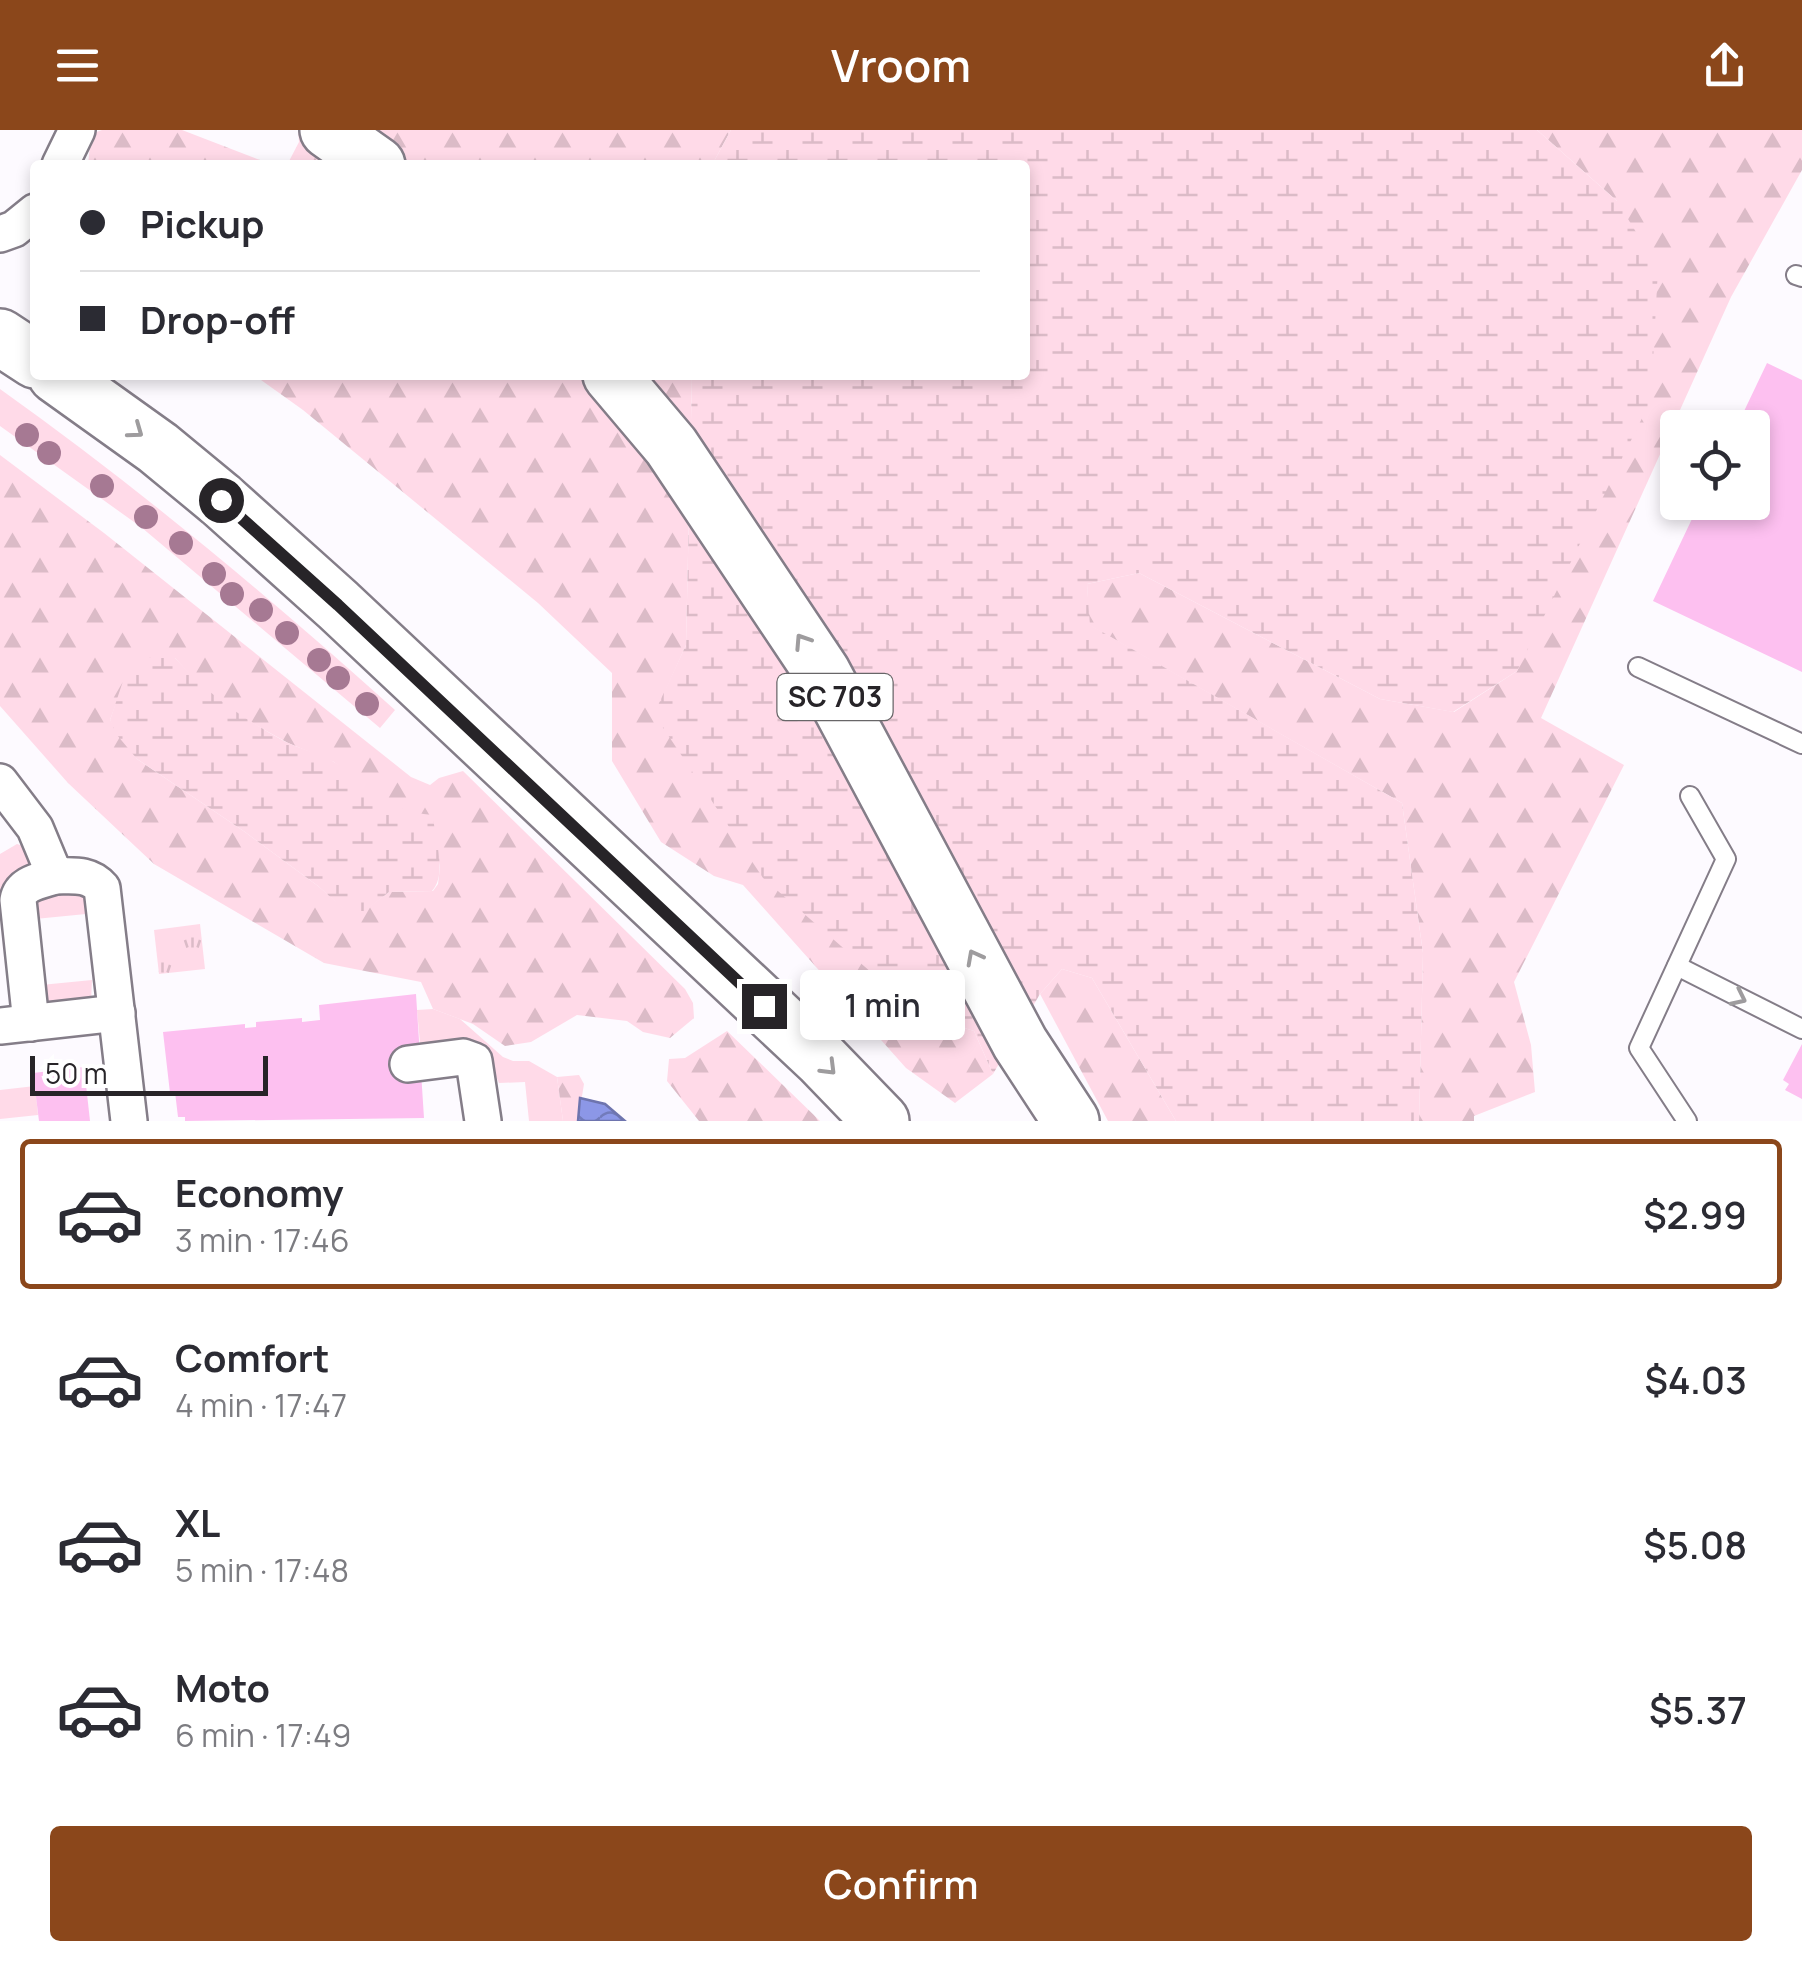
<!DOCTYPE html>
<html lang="en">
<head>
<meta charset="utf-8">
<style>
  body { margin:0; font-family:Manrope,sans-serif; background:#f2f2f3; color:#2b2b33; height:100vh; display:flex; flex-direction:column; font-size:38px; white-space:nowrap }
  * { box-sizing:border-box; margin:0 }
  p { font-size:32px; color:#7c7c81 }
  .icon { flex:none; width:55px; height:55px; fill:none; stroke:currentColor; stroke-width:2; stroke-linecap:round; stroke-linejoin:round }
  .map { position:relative; height:991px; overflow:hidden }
  .sheet { display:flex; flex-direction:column; background:#fff; flex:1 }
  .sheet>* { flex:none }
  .hud { position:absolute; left:30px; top:30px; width:1000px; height:220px; border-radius:10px; box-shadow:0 5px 15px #0003; display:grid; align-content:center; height:220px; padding:0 50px; background:#fff }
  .buttons { position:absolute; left:1660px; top:280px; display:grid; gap:20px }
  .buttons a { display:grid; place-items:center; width:110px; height:110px; border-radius:10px; background:#fff; box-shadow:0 5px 15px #0003; font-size:50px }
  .scale { position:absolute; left:30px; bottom:25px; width:238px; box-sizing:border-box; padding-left:10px; border:5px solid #272428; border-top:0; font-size:28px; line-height:35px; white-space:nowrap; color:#272428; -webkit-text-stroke:8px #fff; paint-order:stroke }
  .end { position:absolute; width:45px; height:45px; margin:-22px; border:12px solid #272428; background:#fff; box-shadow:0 0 0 5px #fff }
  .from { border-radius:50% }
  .bubble { position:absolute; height:70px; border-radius:10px; background:#fff; box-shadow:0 5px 15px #0003; font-size:32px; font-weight:600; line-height:70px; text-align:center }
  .hud b { display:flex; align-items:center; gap:35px; height:95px; font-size:38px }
  .hud b+b { border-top:2px solid #e1e1e2 }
  .hud i { width:25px; height:25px; background:#2b2b33 }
  ul { padding:18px 0 0; list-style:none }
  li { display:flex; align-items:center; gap:30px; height:150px; margin:0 20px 15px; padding:0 30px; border:5px solid transparent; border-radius:10px }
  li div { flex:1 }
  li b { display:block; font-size:38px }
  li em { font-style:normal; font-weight:600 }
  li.current { border-color:#8b471b }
  li>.icon { width:90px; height:90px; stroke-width:1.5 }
  .primary-button { display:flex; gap:20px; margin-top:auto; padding:20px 50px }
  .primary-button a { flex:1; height:115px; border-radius:10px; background:#8b471b; color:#fff; font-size:40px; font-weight:600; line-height:115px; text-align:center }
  header { display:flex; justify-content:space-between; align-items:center; height:130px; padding:0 50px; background:#8b471b; color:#fff; font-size:45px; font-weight:600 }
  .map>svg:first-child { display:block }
</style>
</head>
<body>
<header><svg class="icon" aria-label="menu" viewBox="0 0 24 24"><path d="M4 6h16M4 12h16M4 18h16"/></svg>Vroom<svg class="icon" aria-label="share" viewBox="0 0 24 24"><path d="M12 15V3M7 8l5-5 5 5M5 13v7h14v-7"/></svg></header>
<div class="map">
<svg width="1802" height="991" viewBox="0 0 1802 991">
  <defs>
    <pattern id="forest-firs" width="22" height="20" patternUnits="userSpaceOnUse" patternTransform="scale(2.5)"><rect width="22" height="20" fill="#ffdae8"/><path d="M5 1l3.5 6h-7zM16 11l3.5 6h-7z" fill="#dbbbc7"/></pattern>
    <pattern id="wetland-marsh" width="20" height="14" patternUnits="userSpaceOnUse" patternTransform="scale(2.5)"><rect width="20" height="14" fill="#ffdae8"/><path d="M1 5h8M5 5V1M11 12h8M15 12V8" fill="none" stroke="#dbbbc7"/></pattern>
    <pattern id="park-tufts" width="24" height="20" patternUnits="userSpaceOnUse" patternTransform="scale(2.5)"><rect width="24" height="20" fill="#ffdae8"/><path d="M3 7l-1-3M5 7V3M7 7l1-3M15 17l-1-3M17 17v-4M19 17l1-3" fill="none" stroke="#dbbbc7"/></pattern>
    <pattern id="water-waves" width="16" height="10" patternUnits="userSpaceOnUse" patternTransform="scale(2.5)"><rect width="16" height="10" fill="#8c97e7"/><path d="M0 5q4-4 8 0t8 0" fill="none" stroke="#727bbb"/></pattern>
  </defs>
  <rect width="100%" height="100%" fill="#fdfaff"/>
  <!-- grass -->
  <g fill="#ffdae8">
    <path d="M0,259C139,358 268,466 395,580L380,598L141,397L0,296Z"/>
    <polygon points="17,714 27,717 34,734 11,747 0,763 0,724"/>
    <polygon points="43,762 80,762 85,770 86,784 35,789 36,766"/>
    <polygon points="92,850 91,873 47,877 41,855"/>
    <polygon points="433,879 460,889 503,927 513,931 529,931 557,947 563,991 529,991 525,952 499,953 490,934 465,912 420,913 417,880"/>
    <polygon points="35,956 38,985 0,989 0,960"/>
  </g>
  <!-- forest -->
  <g fill="url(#forest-firs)" fill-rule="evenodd">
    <polygon points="102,0 182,0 273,35 88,35 91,4"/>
    <polygon points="298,0 731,0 712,35 287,35 299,12"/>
    <polygon points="1537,0 1802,0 1802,40 1731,167 1541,588 1624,635 1514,852 1531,915 1535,962 1474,986 1474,991 1419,991 1423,823 1402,673 1089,495 1087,454 1139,443 1380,569 1454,582 1517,541 1617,71"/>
    <polygon points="254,245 692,245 686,515 655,584 919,884 974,901 993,944 955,973 906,938 743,755 714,746 661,712 612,631 612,543 538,473 303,280"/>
    <path d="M0,325L104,403L411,647L430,655L439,648L463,641L685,859L693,873L694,888L670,908L643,902L627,891L577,885L531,912L505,916L473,894L433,879L421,852L324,833L154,734L68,653L0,576ZM175,528L205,561L231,581L288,613L334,632L376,667L408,683L434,706L440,737L438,754L433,761L389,762L365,780H346L318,756L245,702L137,629L110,590L118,568Z"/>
    <polygon points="1062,839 1092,848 1176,991 1108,991 1040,864"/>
    <polygon points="727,901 820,991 699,991 667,951 669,929 685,928"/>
    <polygon points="579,945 584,954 578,991 563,991 557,947"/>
  </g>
  <!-- wetland -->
  <g fill="url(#wetland-marsh)">
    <polygon points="731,0 1537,0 1617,71 1658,138 1651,270 1517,541 1453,582 1380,569 1139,443 1087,454 1090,495 1402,673 1423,823 1419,991 1176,991 1092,848 1062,839 1040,864 993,944 974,901 919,884 763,748 654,584 686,515 692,245 1025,245 1025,35 712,35"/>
    <path d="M145,528H175C209,565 240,587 284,611C300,619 319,623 334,632C374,656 381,681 433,685C434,707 448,743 432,761L389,762L365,781H346L318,756L245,702L137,629L117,605L110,590L126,542Z"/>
  </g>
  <!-- park -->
  <polygon fill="url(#park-tufts)" points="200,794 205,839 159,844 154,800"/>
  <!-- water -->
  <polygon fill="url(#water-waves)" stroke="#6e74ae" stroke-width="2.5" points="580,968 605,974 625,991 578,991"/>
  <!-- building -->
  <g fill="#fdc0f0">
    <polygon points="1767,233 1802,250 1802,542 1653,471 1700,372 1752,372 1752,298 1736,298"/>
    <polygon points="416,864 424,988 185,991 185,987 178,987 175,962 170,963 163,902 245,894 245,898 256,897 256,892 302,888 302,892 320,890 319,875"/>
    <polygon points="1802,914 1802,969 1785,960 1789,954 1783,950"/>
    <polygon points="84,937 90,991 39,991 33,943"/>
  </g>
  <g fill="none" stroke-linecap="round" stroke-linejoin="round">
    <!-- service casing -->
    <g stroke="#847d88" stroke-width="22">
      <g id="service">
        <polyline points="1796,145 1802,147"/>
        <polyline points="1638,537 1802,614"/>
        <polyline points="1677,836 1802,899"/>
        <polyline points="1687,991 1639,918 1726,729 1690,666"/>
      </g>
    </g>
    <!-- minor casing -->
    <g stroke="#847d88" stroke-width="40">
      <g id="minor">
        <polyline points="60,35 77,0"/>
        <polyline points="0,104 14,99 35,82"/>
        <path d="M0,652L35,698L55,746C73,746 89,743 102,758L129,991"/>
        <path d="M31,893L18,770C21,753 40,751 55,746"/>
        <polyline points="0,896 117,883"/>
        <polyline points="408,934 463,927 474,931 483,991"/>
      </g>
    </g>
    <!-- motorway casing -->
    <g stroke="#847d88" stroke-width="60">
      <g id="motorway">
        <polyline points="328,0 377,35"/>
        <polyline points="0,207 35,230"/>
        <polyline points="56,245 158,318 221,370 338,475 821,929 881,991"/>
        <polyline points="611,245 671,316 822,542 1020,913 1071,991"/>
      </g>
    </g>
    <!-- service -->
    <use href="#service" stroke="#fff" stroke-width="18"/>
    <!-- minor -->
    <use href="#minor" stroke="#fff" stroke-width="35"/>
    <!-- motorway -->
    <use href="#motorway" stroke="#fff" stroke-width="55"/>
  </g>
  <!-- trees -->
  <g fill="#a67993">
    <circle cx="27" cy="305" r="12"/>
    <circle cx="49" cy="323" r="12"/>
    <circle cx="102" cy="356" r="12"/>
    <circle cx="146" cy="387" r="12"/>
    <circle cx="181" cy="413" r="12"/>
    <circle cx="214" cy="444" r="12"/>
    <circle cx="232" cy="464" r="12"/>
    <circle cx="261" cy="480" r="12"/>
    <circle cx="287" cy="503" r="12"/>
    <circle cx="319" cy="530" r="12"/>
    <circle cx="338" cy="548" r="12"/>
    <circle cx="367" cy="574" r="12"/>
  </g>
  <!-- one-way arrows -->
  <defs><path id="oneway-chevron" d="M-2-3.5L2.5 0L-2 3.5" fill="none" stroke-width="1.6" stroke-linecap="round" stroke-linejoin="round" transform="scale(2.5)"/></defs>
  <g stroke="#9e9c9e">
    <use href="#oneway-chevron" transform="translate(136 301) rotate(36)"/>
    <use href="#oneway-chevron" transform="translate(802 511) rotate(-123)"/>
    <use href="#oneway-chevron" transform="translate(974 827) rotate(-118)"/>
    <use href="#oneway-chevron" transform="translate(1739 868) rotate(26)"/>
    <use href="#oneway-chevron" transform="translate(829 938) rotate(45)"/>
  </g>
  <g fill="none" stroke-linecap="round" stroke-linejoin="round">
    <!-- route -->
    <polyline stroke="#272428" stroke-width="12" points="221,370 338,475 764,876"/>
  </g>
  <g text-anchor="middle" stroke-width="9" stroke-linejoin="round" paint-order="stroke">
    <!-- shield labels -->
    <rect fill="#fff" stroke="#686668" stroke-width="2.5" x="777.5" y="544" width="115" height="46" rx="8"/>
    <g font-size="28" font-weight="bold" fill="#272428">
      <text x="835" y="577">SC 703</text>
    </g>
  </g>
</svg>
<div class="buttons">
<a><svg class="icon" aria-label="locate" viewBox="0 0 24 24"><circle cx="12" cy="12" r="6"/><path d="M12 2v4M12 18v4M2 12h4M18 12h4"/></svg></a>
</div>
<div class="scale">50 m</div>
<i class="end from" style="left:221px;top:370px"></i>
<i class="end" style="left:764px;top:876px"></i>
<div class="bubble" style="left:800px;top:840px;width:165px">1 min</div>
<div class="hud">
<b><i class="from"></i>Pickup</b>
<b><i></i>Drop-off</b>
</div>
</div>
<section class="sheet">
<ul>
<li class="current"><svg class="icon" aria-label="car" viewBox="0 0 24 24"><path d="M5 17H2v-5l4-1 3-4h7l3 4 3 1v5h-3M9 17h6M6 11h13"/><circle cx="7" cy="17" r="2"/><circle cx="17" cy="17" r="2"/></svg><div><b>Economy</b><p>3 min · 17:46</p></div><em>$2.99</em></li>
<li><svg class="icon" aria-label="car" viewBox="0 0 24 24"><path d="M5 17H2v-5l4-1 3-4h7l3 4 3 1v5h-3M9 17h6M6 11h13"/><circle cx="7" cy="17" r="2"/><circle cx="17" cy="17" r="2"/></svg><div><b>Comfort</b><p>4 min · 17:47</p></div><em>$4.03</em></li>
<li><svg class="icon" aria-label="car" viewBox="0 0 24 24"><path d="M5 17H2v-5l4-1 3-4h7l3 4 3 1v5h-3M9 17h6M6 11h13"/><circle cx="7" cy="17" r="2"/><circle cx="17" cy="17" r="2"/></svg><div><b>XL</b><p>5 min · 17:48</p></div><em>$5.08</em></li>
<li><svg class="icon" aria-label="car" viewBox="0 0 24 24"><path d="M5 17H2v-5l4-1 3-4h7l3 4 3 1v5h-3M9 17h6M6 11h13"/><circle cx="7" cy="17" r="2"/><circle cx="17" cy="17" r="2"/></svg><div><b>Moto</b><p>6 min · 17:49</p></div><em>$5.37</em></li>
</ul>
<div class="primary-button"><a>Confirm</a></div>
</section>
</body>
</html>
